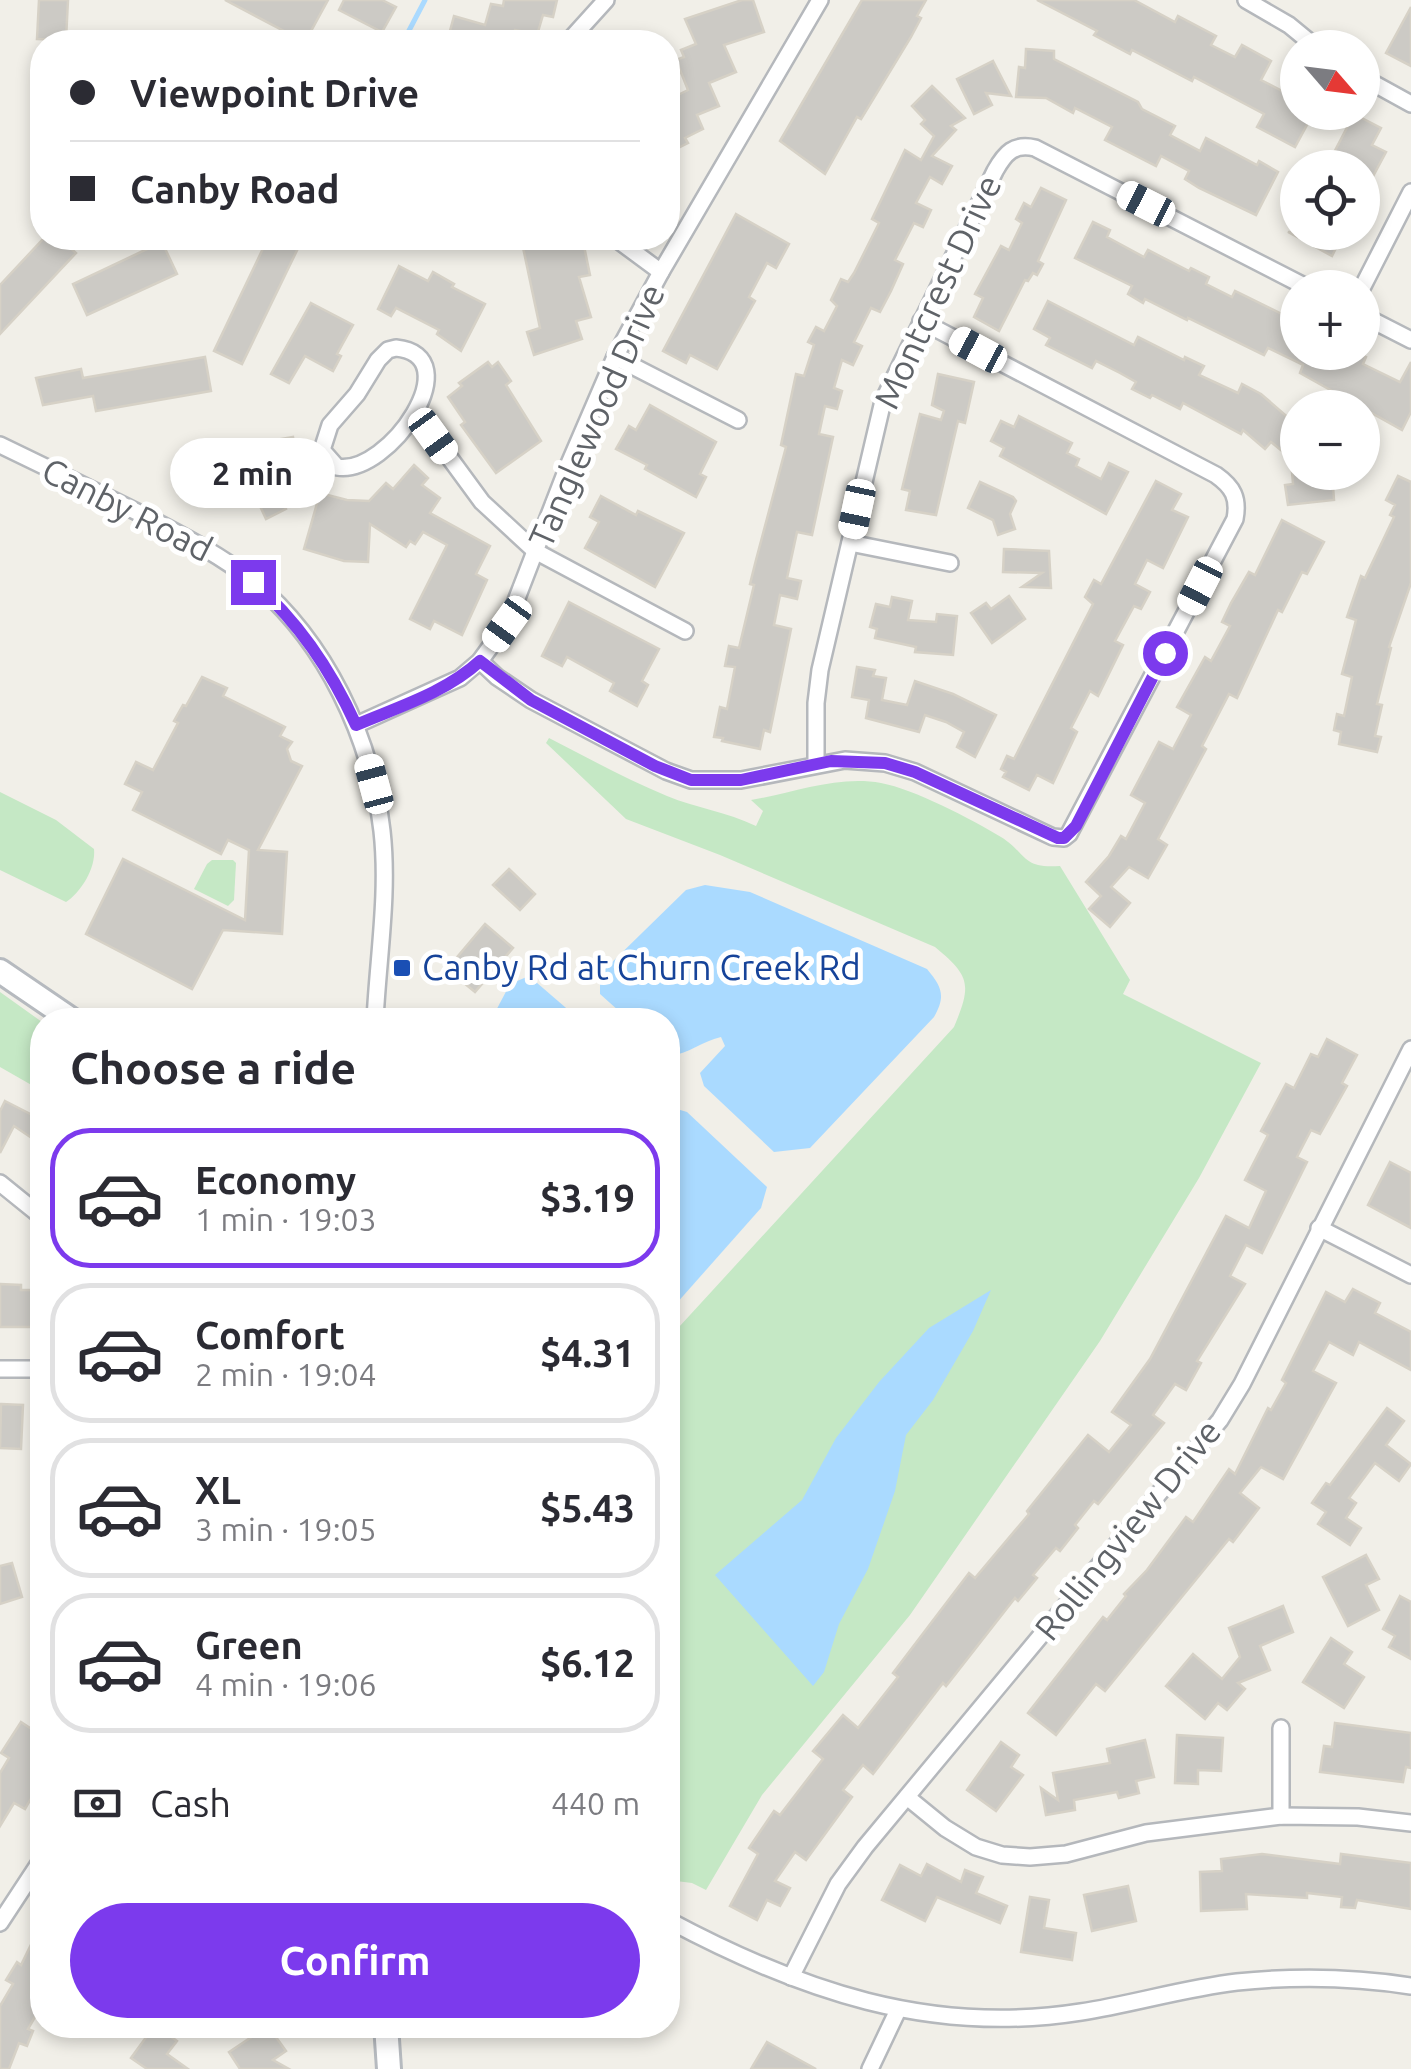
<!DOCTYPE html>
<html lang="en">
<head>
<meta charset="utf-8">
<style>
  body { margin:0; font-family:Ubuntu,sans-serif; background:#f7f7f7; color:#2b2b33; height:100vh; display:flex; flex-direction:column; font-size:38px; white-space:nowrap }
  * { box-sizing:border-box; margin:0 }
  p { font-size:32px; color:#7c7c81 }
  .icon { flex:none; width:55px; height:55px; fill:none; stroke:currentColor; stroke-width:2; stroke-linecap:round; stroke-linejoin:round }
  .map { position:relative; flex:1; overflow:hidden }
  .details { position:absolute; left:30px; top:1008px; width:650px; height:1030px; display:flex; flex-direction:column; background:#fff; border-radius:40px; box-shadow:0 5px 15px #0003 }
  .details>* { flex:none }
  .top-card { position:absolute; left:30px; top:30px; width:650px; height:220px; border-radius:40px; box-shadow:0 5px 15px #0003; display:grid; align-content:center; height:220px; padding:0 40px; background:#fff }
  .needle { width:65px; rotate:118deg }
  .buttons { position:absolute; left:1280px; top:30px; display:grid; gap:20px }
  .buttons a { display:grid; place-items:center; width:100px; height:100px; border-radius:50%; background:#fff; box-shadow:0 5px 15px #0003; font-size:50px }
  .end { position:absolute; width:45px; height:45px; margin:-22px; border:12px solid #7c3aed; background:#fff; box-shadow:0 0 0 5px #fff }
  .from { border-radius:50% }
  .bubble { position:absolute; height:70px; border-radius:35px; background:#fff; box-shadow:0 5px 15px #0003; font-size:32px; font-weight:700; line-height:70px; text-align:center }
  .car { position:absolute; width:30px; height:60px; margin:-30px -15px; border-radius:12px; box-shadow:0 0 8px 2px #0007; background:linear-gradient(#fff 24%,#345 0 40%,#fff 0 76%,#345 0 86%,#fff 0) }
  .top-card b { display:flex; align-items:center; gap:35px; height:95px; font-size:38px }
  .top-card b+b { border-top:2px solid #e1e1e2 }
  .top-card i { width:25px; height:25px; background:#2b2b33 }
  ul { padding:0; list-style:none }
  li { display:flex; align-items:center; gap:30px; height:140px; margin:0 20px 15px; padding:0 20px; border:5px solid #e1e1e2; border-radius:40px }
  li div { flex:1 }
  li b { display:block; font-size:38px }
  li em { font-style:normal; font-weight:700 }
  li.current { border-color:#7c3aed }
  li>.icon { width:90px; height:90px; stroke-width:1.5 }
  h2 { padding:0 40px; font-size:45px; line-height:120px }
  .pay { display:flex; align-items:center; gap:25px; height:110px; padding:0 40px; font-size:38px }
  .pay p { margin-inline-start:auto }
  .primary-button { display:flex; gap:20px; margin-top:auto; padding:20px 40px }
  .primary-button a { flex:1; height:115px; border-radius:60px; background:#7c3aed; color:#fff; font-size:40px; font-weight:700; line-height:115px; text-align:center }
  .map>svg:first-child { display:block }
</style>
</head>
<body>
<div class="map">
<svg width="1411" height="2069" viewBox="0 0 1411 2069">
  <rect width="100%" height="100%" fill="#f1efe8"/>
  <!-- green -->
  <g fill="#c5e8c5">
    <path d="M549,738C588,758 626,779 667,796C696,808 727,812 756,826L763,811L751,800C793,793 838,775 881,783C914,789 971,819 1001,837C1027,853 1021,869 1060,866L1130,980L1123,994L1261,1063L1199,1178L1100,1341L910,1615L762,1795L706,1890L692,1883L668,1880V1339L954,1027C972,984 970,976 935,947L720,855L626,819L546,743Z"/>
    <path d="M0,792L56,820L94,849C96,868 81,892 66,902L0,870Z"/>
    <polygon points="212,860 233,860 236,863 234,900 228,906 194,889 207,864"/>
    <polygon points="0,992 42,1022 42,1091 0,1067"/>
  </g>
  <!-- water -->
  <g fill="#aadaff">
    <path d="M705,885L750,892L927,969C942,987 946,996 934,1017L810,1148L774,1152L704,1086L700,1073L725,1046L721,1037C702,1041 689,1054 669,1056L668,1020H629L600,994V974L686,890Z"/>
    <polygon points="529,976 580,1020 491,1020 510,984"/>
    <polygon points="670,1107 687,1112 767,1187 761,1208 668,1313 668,1110"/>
    <polygon points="991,1290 973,1331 933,1400 906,1435 895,1491 868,1569 839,1624 824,1672 813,1686 715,1575 802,1500 836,1438 879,1382 929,1328"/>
  </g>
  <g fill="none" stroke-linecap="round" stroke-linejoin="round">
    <!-- stream -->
    <polyline stroke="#aadaff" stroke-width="5" points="403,42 425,0"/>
  </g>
  <!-- building -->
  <g fill="#cccac5" stroke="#d6d1c6" stroke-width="2.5">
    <polygon points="39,0 68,0 66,40 37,39"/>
    <polygon points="225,0 328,0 305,42"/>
    <polygon points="344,0 382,0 396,7 382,32 339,10"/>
    <polygon points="504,0 557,0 553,17 543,15 537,35 515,30 511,42 447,42 454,16 485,25 491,4 503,6"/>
    <polygon points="742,0 753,0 764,32 724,45 736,72 709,83 719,106 697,115 703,129 685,138 688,143 668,153 668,100 688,90 676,60 684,57 681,50 696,44 685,19"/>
    <polygon points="862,0 926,0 917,16 921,18 911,37 861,119 857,117 825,174 780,141"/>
    <polygon points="1037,0 1134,0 1175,22 1178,16 1216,36 1211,45 1235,57 1242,45 1271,61 1261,80 1288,94 1298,75 1298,112 1314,112 1295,147 1257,127 1264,114 1194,77 1192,81 1132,50 1130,54 1094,35 1097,31"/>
    <polygon points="1411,7 1411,66 1386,53"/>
    <polygon points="1026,49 1054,51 1054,59 1138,102 1142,109 1175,126 1170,135 1200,151 1206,138 1257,165 1259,161 1278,172 1256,215 1199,188 1185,179 1189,171 1161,156 1156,166 1105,140 1112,127 1075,108 1073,113 1046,98 1016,97 1019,67 1025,68"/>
    <polygon points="993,61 1011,96 986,93 992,105 974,114 957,79"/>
    <polygon points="932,86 965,118 951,126 956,130 932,156 952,166 942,184 930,177 916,203 931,210 923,227 914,223 895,260 903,264 891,291 880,312 871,308 854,342 862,346 853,365 842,360 834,388 842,391 837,409 825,406 819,434 833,437 812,535 797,532 787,578 801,581 797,599 780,595 774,625 791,629 770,732 764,730 760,749 722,741 723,738 714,737 720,707 727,709 735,667 725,666 729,646 739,648 754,585 750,584 756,560 786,447 781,445 796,374 804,376 814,345 808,342 816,327 824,331 837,306 831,300 841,279 848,282 854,273 879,223 872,219 905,150 921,160 934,136 921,124 925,120 912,106"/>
    <polygon points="1354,114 1381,128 1372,145 1386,152 1362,197 1362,168 1326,168"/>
    <polygon points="1041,188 1066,200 1038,261 1043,264 1037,275 1033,273 1028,281 1025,280 999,331 974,317 983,298 975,294 1001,246 1009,250 1022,223 1016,219 1024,203 1031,207"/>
    <polygon points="736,214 789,244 776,268 767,263 749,297 755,301 717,369 690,355 686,363 663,351"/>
    <polygon points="1093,222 1110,230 1107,237 1144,257 1148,250 1189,271 1191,268 1209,277 1206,284 1232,297 1235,291 1298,322 1298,352 1357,352 1366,357 1363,364 1400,382 1411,362 1411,412 1402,430 1300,373 1303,365 1268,348 1264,355 1188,318 1187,320 1145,299 1143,303 1128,294 1132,286 1075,258"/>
    <polygon points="1288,232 1344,232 1332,256"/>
    <polygon points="44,238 60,238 76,253 0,334 0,285"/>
    <polygon points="268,238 303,238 242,364 214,351"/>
    <polygon points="521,238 574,238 576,247 584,246 590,275 579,277 591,317 576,321 582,339 534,355 527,332 540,328"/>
    <polygon points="162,242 177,274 87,315 73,284"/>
    <polygon points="399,266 428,281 433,272 454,284 452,287 485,304 461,351 437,334 439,330 396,308 391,316 378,309"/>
    <polygon points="1048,301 1134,345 1138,337 1184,360 1185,357 1204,366 1199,375 1238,393 1242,384 1261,394 1298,426 1298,443 1287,455 1271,442 1265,449 1243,430 1241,434 1183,403 1180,409 1152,395 1150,398 1132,389 1136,382 1120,373 1096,361 1092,368 1046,345 1050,338 1034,329"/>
    <polygon points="311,303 353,325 337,354 341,356 333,371 305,356 289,383 271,374"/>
    <polygon points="205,357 211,391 96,411 93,396 43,405 36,378 81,369 83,378"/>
    <polygon points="488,362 492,367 498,362 511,381 506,385 541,441 496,473 461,425 465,422 448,397 462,386 459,383"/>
    <polygon points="938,374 974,382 965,423 958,421 936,515 906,510 910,491 902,489 920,414 941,420 944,411 932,405"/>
    <polygon points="650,405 716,442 700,474 706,477 696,497 645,469 647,465 616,449 629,426 636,430"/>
    <polygon points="1019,416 1072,443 1067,453 1079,459 1076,466 1101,479 1109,463 1128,472 1106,514 1000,456 1004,448 991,441 1001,421 1014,427"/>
    <polygon points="293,437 297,462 311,488 283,501 286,509 266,519 247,478 241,446"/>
    <polygon points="414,465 428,478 422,485 440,498 430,513 490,546 476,574 487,580 462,635 434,621 430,629 410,619 447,545 423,532 415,544 410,541 406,547 370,524 368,562 344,561 304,549 320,493 347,500 369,501 386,483 393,489"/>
    <polygon points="1292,472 1332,472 1334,500 1288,505 1285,485 1293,484"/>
    <polygon points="1398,476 1411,482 1411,583 1389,647 1391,648 1377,704 1382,705 1375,736 1381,737 1377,752 1339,744 1341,732 1334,730 1337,714 1344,716 1352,677 1342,674 1356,620 1347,617 1361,576 1365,578 1394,517 1390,515 1395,505 1386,500"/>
    <polygon points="1156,481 1181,494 1172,510 1188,517 1163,568 1147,560 1135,584 1150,592 1141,609 1134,606 1115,641 1123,645 1098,696 1090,691 1071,728 1077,732 1053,783 1037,775 1029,790 1003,777 1006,772 1001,769 1007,756 1014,759 1093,604 1085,597 1094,580 1101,584"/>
    <polygon points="980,482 1013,497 1016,501 1010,514 1015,529 998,535 993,520 968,508"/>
    <polygon points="601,496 636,515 638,511 684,533 655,587 585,548 599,522 590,517"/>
    <polygon points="1282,520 1324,542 1307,574 1302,572 1282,612 1278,610 1237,698 1229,694 1202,746 1206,749 1158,839 1167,845 1148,878 1129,867 1111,887 1130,903 1110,927 1089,909 1101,896 1086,882 1109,856 1121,836 1126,839 1145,803 1131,795 1159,742 1173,749 1191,715 1177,707 1205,657 1211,661 1230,626 1222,622 1231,603 1249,572 1255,575"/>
    <polygon points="1004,549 1049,551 1051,588 1022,587 1042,573 1003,572"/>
    <polygon points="1009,596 1025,619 992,643 971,613 986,603 991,609"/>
    <polygon points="892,597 912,601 908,620 936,622 937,614 957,616 953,655 915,652 916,647 875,638 877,629 870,627 876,604 890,607"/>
    <polygon points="569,602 659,649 642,681 648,685 637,706 610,691 614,683 567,657 562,666 542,656"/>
    <polygon points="857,667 875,670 873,676 886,678 882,700 907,705 915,681 953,694 996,715 975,757 957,747 964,732 946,722 925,715 919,732 866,718 869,700 852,697"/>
    <polygon points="202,677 227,688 223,696 285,727 280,736 292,742 287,749 291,761 302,766 258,850 287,852 282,934 223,930 192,989 86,934 123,859 245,920 249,850 228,840 221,854 133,810 142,792 125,784 136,762 153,770 178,723 174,721 183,705 186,706"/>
    <polygon points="509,869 535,894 520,910 493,885"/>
    <polygon points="485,924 513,948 475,992 447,969"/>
    <polygon points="1327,1039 1357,1055 1342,1083 1347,1086 1320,1134 1311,1130 1297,1157 1307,1162 1262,1253 1246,1245 1230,1276 1245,1284 1197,1361 1201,1363 1186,1390 1175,1384 1153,1415 1164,1423 1098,1504 1094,1501 1075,1525 1078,1528 1060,1551 1056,1548 1033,1575 1037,1578 1018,1601 1015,1598 946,1686 943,1683 873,1774 863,1765 843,1790 852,1797 806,1860 795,1852 775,1881 790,1888 780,1906 767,1900 757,1920 730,1906 758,1854 749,1848 774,1811 780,1815 823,1759 813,1751 843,1715 858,1728 898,1677 893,1673 969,1573 975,1578 1029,1514 1027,1511 1088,1435 1109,1452 1131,1425 1112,1412 1150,1359 1226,1216 1249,1228 1266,1191 1245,1180 1268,1135 1261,1131 1286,1084 1294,1088 1311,1054 1318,1057"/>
    <polygon points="5,1101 42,1120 42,1145 14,1126 0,1153 0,1111"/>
    <polygon points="1390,1162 1411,1173 1411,1228 1368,1205"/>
    <polygon points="0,1284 21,1285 21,1290 42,1290 42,1327 0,1327"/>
    <polygon points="1353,1289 1380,1303 1375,1313 1411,1332 1411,1370 1359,1342 1353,1355 1329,1342 1313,1371 1336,1383 1283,1479 1261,1467 1240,1493 1259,1508 1233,1542 1229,1539 1105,1691 1096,1684 1056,1735 1028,1713 1103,1617 1107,1620 1126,1596 1124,1594 1147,1570 1186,1517 1193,1522 1229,1469 1235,1474 1268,1408 1271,1410 1286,1383 1282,1380 1326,1292 1345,1302"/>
    <polygon points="1,1404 23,1405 21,1449 0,1448"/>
    <polygon points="1387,1408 1404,1421 1386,1445 1411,1464 1399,1481 1375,1463 1349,1498 1356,1503 1346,1518 1361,1528 1350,1545 1318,1524 1326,1512 1312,1503 1326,1483 1330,1485"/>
    <polygon points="1366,1555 1379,1579 1366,1585 1379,1610 1348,1626 1323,1577"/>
    <polygon points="12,1563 22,1597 0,1604 0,1566"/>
    <polygon points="1400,1596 1411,1602 1411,1659 1389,1647 1395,1636 1383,1629"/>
    <polygon points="1283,1606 1293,1632 1260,1646 1270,1670 1238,1683 1245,1689 1227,1710 1218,1703 1205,1719 1166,1686 1193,1654 1222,1679 1240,1657 1229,1628"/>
    <polygon points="1331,1638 1352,1652 1344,1664 1364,1677 1344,1708 1303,1682"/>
    <polygon points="21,1722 42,1736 42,1779 25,1809 14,1803 0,1826 0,1773 9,1758 1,1753"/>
    <polygon points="1335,1723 1411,1733 1411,1768 1406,1767 1403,1782 1320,1772 1324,1746 1332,1747"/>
    <polygon points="1177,1735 1223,1738 1221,1771 1198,1770 1198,1784 1175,1783"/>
    <polygon points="1145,1740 1154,1777 1136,1781 1139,1793 1119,1798 1117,1792 1074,1800 1075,1810 1046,1815 1041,1788 1058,1800 1053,1773 1110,1763 1107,1749"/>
    <polygon points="1001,1742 1019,1755 1011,1767 1023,1775 996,1811 967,1790"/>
    <polygon points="1262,1854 1340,1864 1341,1854 1411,1863 1411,1909 1357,1900 1355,1908 1341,1907 1342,1897 1307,1893 1307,1898 1246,1894 1247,1909 1201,1911 1200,1872 1222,1871 1221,1859"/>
    <polygon points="927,1864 961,1882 965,1870 983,1877 976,1893 1007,1906 1000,1923 937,1897 925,1921 882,1900 900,1865 921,1876"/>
    <polygon points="1128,1886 1136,1921 1092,1931 1084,1895"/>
    <polygon points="1030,1897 1049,1900 1044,1928 1076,1933 1072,1960 1021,1952"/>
    <polygon points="42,1922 42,2005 28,2029 33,2031 27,2046 19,2043 9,2069 0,2069 0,2006 13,1984 6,1980 17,1962 21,1965"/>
    <polygon points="155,2025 177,2041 167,2054 188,2069 147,2069 131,2058"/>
    <polygon points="268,2026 286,2051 273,2060 289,2069 240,2069 229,2052"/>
    <polygon points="767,2042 816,2069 751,2069"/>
  </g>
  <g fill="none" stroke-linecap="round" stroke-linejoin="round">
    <!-- street casing -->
    <g stroke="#b5b8bc" stroke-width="20">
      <g id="street">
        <polyline points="1246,0 1289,25 1317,48"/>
        <polyline points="568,42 606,0"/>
        <polyline points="1362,77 1411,104"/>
        <polyline points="615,238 661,272"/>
        <polyline points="1362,288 1411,192"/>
        <polyline points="1362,315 1411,340"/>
        <path d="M396,348C471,355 389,476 337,467L322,450L330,425L357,394L378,360L388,350Z"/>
        <polyline points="615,357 738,420"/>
        <polyline points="416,412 482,502 535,551 685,631"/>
        <path d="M0,445C48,468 95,491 143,515C181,535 219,554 253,581C326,642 371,737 382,831C389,893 378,958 375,1020"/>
        <polyline points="850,543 950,563"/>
        <path d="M480,661L497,677L531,700L666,771L691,780H741L845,760L885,763L915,772L1053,837L1064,838L1069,834L1235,519C1239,498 1233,487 1216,475L921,321"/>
        <polyline points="356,725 460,678 480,661 507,624 568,466 615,357 661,272 820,0"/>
        <path d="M816,764V703L820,670L883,401L995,171C1005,153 1014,143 1035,148L1308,288"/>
        <polyline points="0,1183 42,1217"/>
        <polyline points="1319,1228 1411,1275"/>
        <polyline points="0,1369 42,1369"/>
        <polyline points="907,1797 945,1828 976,1847 1002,1855 1030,1857 1066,1854 1146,1833 1281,1816 1358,1817 1411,1823"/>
        <polyline points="1281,1816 1281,1728"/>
        <path d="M668,1920C799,1990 930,2036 1081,2012C1133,2004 1185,1988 1237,1982C1295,1976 1353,1977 1411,1986"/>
        <polyline points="0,1923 42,1859"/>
        <polyline points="791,1977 838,1884 865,1847 1220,1420 1242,1384 1411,1049"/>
        <polyline points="870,2069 898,2010"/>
      </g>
    </g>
    <!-- secondary casing -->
    <g stroke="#b6babf" stroke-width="28">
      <g id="secondary">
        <polyline points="0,971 72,1020"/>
        <polyline points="386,2025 389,2069"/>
      </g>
    </g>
    <!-- street -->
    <use href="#street" stroke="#fff" stroke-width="15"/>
    <!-- secondary -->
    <use href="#secondary" stroke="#fff" stroke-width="22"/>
  </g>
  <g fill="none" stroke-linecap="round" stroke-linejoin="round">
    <!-- route -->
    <path stroke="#7c3aed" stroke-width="12" d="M253,582C299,622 331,670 356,725C398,707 445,693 480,661L531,700L655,766L691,780H741L831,761L885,763L915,772L1058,838H1064L1076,826L1165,653"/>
  </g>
  <!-- markers -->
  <rect fill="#1a4fb4" stroke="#fff" stroke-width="4" x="392" y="958" width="20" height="20" rx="5"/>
  <g text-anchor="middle" stroke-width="10" stroke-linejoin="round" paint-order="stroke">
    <!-- street labels -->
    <g font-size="35" fill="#5f6368" stroke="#fff">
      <text transform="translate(938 292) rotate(-65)" y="12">Montcrest Drive</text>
      <text transform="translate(597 416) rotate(-66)" y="12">Tanglewood Drive</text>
      <text transform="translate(127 510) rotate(27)" y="12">Canby Road</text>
      <text transform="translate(1128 1530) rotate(-51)" y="12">Rollingview Drive</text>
    </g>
    <!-- transit labels -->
    <g font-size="35" fill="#164399" stroke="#fff" text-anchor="start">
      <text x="422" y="980">Canby Rd at Churn Creek Rd</text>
    </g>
  </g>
</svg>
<div class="buttons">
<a><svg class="needle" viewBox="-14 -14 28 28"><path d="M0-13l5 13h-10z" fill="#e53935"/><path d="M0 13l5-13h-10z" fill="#7c7c81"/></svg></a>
<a><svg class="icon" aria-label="locate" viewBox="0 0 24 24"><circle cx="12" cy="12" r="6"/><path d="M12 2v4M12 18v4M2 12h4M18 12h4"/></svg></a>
<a>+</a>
<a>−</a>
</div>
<i class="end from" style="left:1165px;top:653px"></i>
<i class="end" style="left:253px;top:582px"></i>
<div class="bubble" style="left:170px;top:438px;width:165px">2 min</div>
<i class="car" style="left:1146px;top:204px;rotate:297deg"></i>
<i class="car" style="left:978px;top:350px;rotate:298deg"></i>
<i class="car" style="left:433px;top:436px;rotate:144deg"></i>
<i class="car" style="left:857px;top:509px;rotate:192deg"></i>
<i class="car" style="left:1200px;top:586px;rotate:207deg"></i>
<i class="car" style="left:507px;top:624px;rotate:216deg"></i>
<i class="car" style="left:374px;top:784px;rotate:345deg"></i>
<div class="top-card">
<b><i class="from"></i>Viewpoint Drive</b>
<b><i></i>Canby Road</b>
</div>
<section class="details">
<h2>Choose a ride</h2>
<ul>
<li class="current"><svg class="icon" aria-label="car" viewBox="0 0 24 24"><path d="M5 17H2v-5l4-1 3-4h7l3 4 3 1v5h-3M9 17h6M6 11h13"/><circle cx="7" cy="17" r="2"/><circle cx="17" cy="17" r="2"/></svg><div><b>Economy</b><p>1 min · 19:03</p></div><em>$3.19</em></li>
<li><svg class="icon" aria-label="car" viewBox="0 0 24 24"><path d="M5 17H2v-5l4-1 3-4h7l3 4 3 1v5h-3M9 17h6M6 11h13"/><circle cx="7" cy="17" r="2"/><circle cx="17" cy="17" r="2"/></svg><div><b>Comfort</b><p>2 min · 19:04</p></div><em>$4.31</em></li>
<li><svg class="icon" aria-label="car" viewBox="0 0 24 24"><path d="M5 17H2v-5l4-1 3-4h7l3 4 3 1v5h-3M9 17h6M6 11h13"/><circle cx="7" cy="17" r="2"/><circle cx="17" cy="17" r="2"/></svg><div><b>XL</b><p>3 min · 19:05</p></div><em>$5.43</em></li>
<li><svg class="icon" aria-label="car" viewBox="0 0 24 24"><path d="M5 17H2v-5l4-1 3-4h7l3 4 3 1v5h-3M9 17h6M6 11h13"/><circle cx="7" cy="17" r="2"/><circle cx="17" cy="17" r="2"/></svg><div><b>Green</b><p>4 min · 19:06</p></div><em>$6.12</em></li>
</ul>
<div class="pay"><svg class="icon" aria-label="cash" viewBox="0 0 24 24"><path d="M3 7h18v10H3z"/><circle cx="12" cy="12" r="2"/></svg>Cash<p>440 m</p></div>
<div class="primary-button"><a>Confirm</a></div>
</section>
</div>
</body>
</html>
